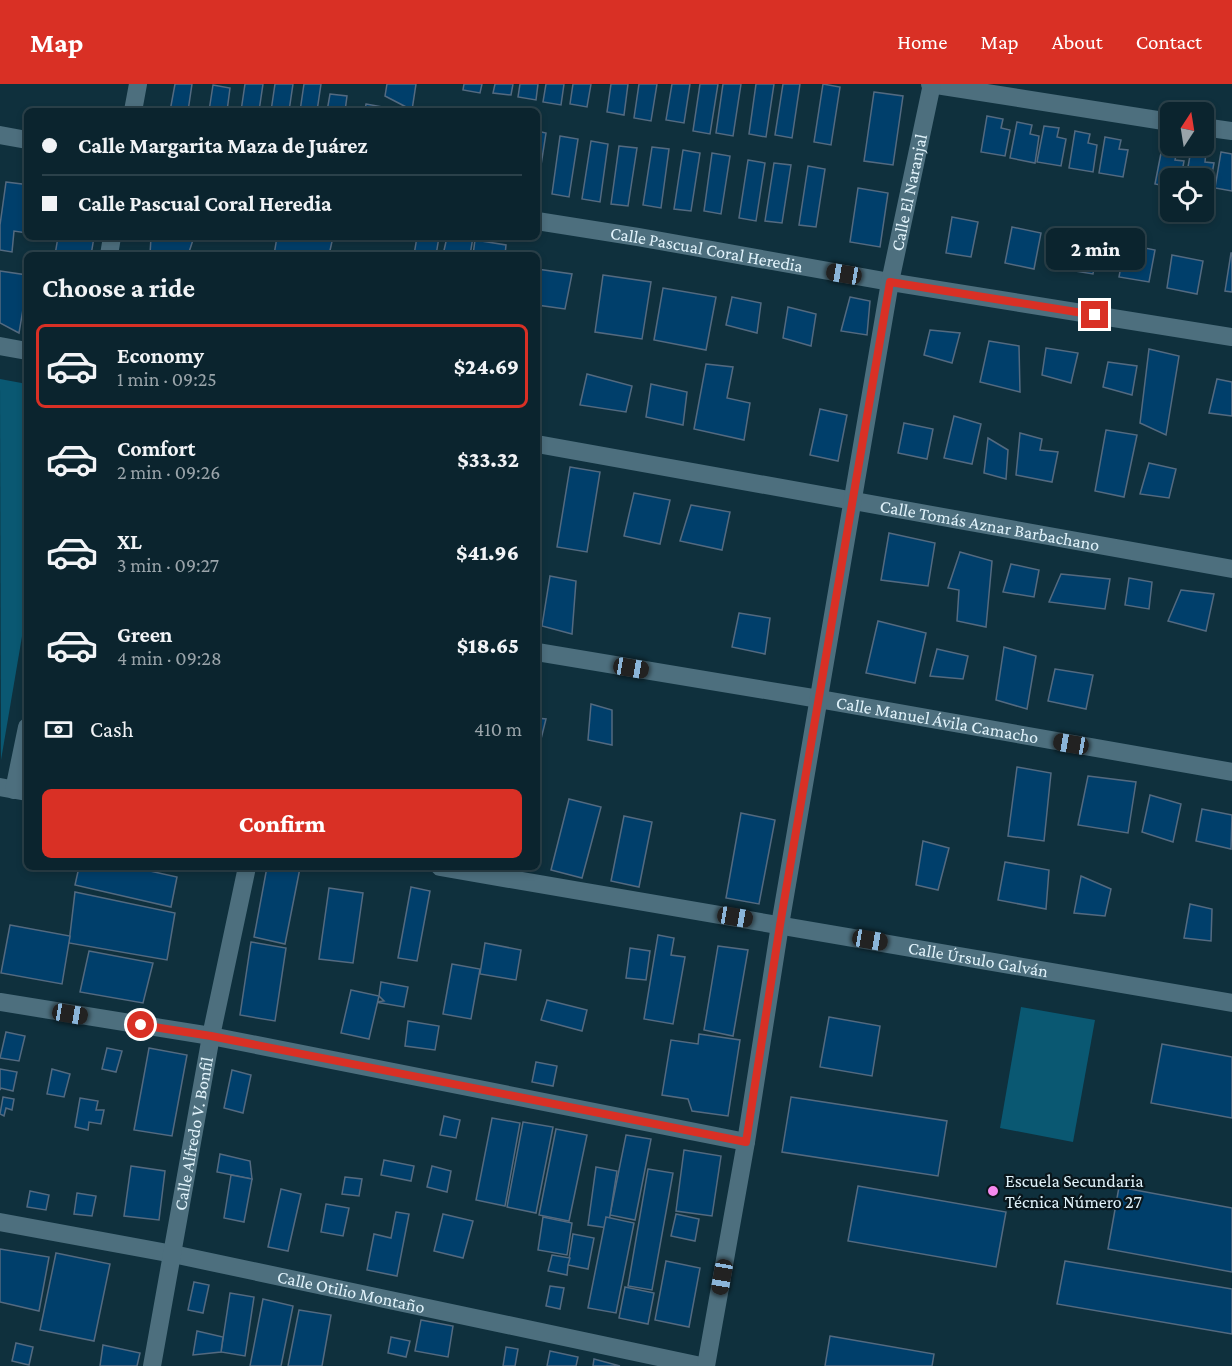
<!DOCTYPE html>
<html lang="en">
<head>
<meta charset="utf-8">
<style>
  body { margin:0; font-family:"Crimson Pro",serif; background:#142c36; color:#f1f3f6; height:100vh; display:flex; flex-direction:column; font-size:22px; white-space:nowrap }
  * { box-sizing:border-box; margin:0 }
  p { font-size:20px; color:#9aa4aa }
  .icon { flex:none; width:33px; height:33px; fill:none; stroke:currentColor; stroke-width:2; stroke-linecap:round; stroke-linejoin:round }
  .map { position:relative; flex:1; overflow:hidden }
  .drawer { position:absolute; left:24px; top:168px; width:516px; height:618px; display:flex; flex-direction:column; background:#0b242e; border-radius:9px; box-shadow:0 3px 9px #0003,0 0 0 2px #2b414a }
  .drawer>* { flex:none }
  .top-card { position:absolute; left:24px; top:24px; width:516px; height:132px; border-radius:9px; box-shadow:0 3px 9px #0003,0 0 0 2px #2b414a; display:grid; align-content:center; height:132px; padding:0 18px; background:#0b242e }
  .needle { width:39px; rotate:12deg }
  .tools { position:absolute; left:1160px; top:18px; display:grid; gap:12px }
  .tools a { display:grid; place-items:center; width:54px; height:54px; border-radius:9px; background:#0b242e; box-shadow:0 3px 9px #0003,0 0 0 2px #2b414a; font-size:30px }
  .end { position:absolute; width:27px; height:27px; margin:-14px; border:8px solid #d93025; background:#fff; box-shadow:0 0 0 3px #fff }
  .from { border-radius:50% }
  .bubble { position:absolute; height:42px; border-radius:9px; background:#0b242e; box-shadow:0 3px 9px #0003,0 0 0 2px #2b414a; font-size:20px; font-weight:800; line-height:42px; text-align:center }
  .car { position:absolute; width:18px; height:36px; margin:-18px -9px; border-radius:8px; box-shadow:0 0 4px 2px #0007; background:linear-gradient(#222 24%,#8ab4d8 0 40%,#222 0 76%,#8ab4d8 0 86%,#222 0) }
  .top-card b { display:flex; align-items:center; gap:21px; height:57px; font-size:22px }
  .top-card b+b { border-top:2px solid #2b414a }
  .top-card i { width:15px; height:15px; background:#f1f3f6 }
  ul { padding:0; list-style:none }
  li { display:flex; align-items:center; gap:18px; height:84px; margin:0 12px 9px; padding:0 6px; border:3px solid transparent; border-radius:9px }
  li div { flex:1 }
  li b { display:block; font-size:22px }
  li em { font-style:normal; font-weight:800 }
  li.active { border-color:#d93025 }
  li>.icon { width:54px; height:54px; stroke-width:1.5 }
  h2 { padding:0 18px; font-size:27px; line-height:72px }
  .pay { display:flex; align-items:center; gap:15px; height:66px; padding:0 18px; font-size:22px }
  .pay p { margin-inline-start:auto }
  .button { display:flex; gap:12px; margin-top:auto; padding:12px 18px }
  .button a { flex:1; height:69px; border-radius:9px; background:#d93025; color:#fff; font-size:24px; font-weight:800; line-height:69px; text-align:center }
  header { display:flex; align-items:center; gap:36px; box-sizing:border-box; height:84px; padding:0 30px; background:#d93025; color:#fff }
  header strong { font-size:28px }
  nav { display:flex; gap:33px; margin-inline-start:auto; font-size:21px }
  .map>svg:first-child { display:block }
</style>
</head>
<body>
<header>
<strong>Map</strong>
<nav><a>Home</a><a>Map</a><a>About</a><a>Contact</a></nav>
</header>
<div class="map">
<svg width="1232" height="1282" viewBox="0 0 1232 1282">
  <rect width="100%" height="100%" fill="#0f303d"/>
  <!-- green -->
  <g fill="#0a5872">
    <polygon points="0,295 27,300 27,523 1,676"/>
    <polygon points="1021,923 1095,936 1073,1058 1000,1044"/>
  </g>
  <!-- building -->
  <g fill="#003f6b" stroke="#536a80" stroke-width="1.5">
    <polygon points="175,0 192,0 188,27 170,27"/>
    <polygon points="245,0 263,0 259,27 241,27"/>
    <polygon points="275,0 293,0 289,27 271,27"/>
    <polygon points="304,0 321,0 317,27 300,27"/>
    <polygon points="387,0 416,0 412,26 385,12"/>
    <polygon points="464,0 482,0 480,9 463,6"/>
    <polygon points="495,0 513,0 511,11 493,9"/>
    <polygon points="520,0 538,0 536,16 518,13"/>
    <polygon points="546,0 564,0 561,21 543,18"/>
    <polygon points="573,0 591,0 587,23 570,20"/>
    <polygon points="611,0 628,0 624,31 607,28"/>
    <polygon points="639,0 657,0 651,37 634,34"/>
    <polygon points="672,0 690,0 684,39 666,36"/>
    <polygon points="700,0 718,0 710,50 693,47"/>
    <polygon points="723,0 741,0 733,52 716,49"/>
    <polygon points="756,0 774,0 766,53 749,50"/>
    <polygon points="783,0 800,0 792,54 775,51"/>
    <polygon points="823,0 840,3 831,61 814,58"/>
    <polygon points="213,1 230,4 227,27 209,27"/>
    <polygon points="874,8 903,12 893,81 864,77"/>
    <polygon points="330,10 347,12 345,27 327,27"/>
    <polygon points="366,20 383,23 382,27 365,27"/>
    <polygon points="987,32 1003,35 1001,44 1010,46 1005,72 981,68"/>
    <polygon points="1017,38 1032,41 1030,50 1039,52 1035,79 1010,74"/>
    <polygon points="1044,42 1059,44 1057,53 1066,55 1061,82 1037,78"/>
    <polygon points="537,47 546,49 537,107"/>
    <polygon points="1075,47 1090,50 1088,59 1097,61 1093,88 1069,84"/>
    <polygon points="560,52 578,55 569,113 552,110"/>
    <polygon points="1105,53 1121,56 1119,65 1128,66 1123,93 1099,89"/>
    <polygon points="591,57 608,60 600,118 582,115"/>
    <polygon points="619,62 637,64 628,122 611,120"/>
    <polygon points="652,63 669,65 661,124 643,121"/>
    <polygon points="1162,64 1177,67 1175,76 1184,77 1181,94 1170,94 1170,103 1155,100"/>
    <polygon points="683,66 700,69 691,127 674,125"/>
    <polygon points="1191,66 1206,68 1205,78 1214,79 1209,106 1203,105 1203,94 1186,94"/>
    <polygon points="1221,68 1232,70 1232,107 1215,104"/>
    <polygon points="712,69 730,72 721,130 704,127"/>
    <polygon points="748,76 765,79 756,137 739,134"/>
    <polygon points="774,79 791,81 782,139 765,137"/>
    <polygon points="808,82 825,85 816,143 799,141"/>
    <polygon points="6,98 22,100 27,104 27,149 14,147 12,168 0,166 0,141"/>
    <polygon points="858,104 888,109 880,163 850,158"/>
    <polygon points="952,133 978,138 971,173 946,169"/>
    <polygon points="1012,143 1041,149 1034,185 1005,179"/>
    <polygon points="1068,152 1098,157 1093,190 1062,185"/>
    <polygon points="58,153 94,153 91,171 55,171"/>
    <polygon points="151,153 194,153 188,171 150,171"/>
    <polygon points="277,153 333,153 329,171 274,171"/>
    <polygon points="417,153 439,153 436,171 414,171"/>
    <polygon points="447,153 473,153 470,171 443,171"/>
    <polygon points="475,156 506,161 505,171 473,171"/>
    <polygon points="1125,160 1155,166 1149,198 1119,193"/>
    <polygon points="1231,169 1232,169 1232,208 1225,207"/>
    <polygon points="1172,171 1203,177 1197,210 1167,204"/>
    <polygon points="537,185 572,190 565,225 537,221"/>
    <polygon points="0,187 27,191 27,202 19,249 0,239"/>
    <polygon points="603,191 651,198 642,255 595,248"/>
    <polygon points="663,204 716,213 706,266 654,256"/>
    <polygon points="732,213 761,219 757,249 726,241"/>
    <polygon points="850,213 870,217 867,251 841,247"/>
    <polygon points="788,223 816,230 811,262 783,254"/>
    <polygon points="930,246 960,249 952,279 924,271"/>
    <polygon points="989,257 1019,262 1020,308 980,298"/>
    <polygon points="1046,264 1078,269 1071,299 1042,291"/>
    <polygon points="1149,265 1179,272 1166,351 1140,339"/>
    <polygon points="1108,278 1137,282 1132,311 1103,303"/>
    <polygon points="706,280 733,283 727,314 750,319 744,356 694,345"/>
    <polygon points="587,290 632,302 626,328 580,321"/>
    <polygon points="1217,295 1232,298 1232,332 1209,329"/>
    <polygon points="651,300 687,308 683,341 646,333"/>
    <polygon points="820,325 847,331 838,377 810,371"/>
    <polygon points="954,332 981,340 972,380 944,374"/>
    <polygon points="904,339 933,345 927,375 898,369"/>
    <polygon points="1106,346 1137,351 1124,413 1095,407"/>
    <polygon points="1020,349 1042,355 1040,366 1058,368 1052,398 1016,391"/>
    <polygon points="988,354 1008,366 1006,395 984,389"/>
    <polygon points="1149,379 1176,385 1169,414 1140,410"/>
    <polygon points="570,383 600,388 587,468 557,463"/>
    <polygon points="634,409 670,416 660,460 624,452"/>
    <polygon points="691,421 730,428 722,466 680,457"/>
    <polygon points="889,449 935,459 928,502 881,496"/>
    <polygon points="960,468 992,477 986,543 957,537 959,506 948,504"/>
    <polygon points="1011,480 1039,486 1034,513 1003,508"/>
    <polygon points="1061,490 1110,495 1105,525 1049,518"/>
    <polygon points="550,492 576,497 572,550 542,542"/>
    <polygon points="1129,494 1152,498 1149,525 1125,521"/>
    <polygon points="1181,506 1214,510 1206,547 1168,537"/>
    <polygon points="739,529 770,534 765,570 732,563"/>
    <polygon points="878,537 926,549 915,599 866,589"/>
    <polygon points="1004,563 1036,572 1027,625 996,616"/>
    <polygon points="937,565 968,572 963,595 930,592"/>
    <polygon points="1055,585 1093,591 1086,625 1048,617"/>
    <polygon points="591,620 612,626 612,661 588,656"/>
    <polygon points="537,634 546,635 541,655 537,654"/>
    <polygon points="1017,683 1051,689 1044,757 1008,752"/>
    <polygon points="1088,692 1136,698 1128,749 1078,741"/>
    <polygon points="1150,711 1181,720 1173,758 1142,748"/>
    <polygon points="569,715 601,723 582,794 551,786"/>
    <polygon points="1202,725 1232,731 1231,765 1196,757"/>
    <polygon points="741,729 775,736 759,820 726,814"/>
    <polygon points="624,732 652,738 639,803 611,797"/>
    <polygon points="923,757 949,764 938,806 916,801"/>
    <polygon points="1005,778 1049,786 1046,825 998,816"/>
    <polygon points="79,783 132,783 177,793 171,823 75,801"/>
    <polygon points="267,783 294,783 300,784 285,860 254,853"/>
    <polygon points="1081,792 1111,805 1105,832 1074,829"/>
    <polygon points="411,803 430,807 417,877 398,874"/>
    <polygon points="329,804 363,809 353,879 319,875"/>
    <polygon points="75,808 175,829 167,876 69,859"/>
    <polygon points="1190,820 1212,825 1211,857 1184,854"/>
    <polygon points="10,841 70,852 62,900 1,889"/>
    <polygon points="658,851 674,854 671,871 685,873 673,940 644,935"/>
    <polygon points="251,858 286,864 275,937 240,931"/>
    <polygon points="485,859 521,866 516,896 480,890"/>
    <polygon points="718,862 748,866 733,952 704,946"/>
    <polygon points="630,864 650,867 646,896 626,894"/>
    <polygon points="89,867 153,879 143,919 80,908"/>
    <polygon points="452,880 480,885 471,935 443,930"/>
    <polygon points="381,898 408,903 404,923 375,918 384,917 379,912"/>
    <polygon points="351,906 379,912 369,955 341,949"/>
    <polygon points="547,916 587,926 582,947 541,936"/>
    <polygon points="829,933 880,942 872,992 820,983"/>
    <polygon points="408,937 439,942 435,966 405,962"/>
    <polygon points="6,948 25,952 19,977 0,974"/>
    <polygon points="699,950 740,956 728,1032 692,1027 688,1015 662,1011 671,956 698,960"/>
    <polygon points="1162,960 1232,973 1232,1034 1151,1019"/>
    <polygon points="107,964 122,967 116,988 102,985"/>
    <polygon points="149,964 187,971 172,1052 134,1046"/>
    <polygon points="536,978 557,982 553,1002 532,998"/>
    <polygon points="0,985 17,988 13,1007 1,1004 0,1006"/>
    <polygon points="52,985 70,990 64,1013 47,1010"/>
    <polygon points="232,986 251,991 243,1029 224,1024"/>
    <polygon points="3,1013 14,1015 12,1026 6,1024 4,1032 0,1030"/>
    <polygon points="791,1013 947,1037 938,1092 782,1068"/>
    <polygon points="80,1014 98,1017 96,1026 104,1026 101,1040 89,1038 88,1046 75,1043"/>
    <polygon points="444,1032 460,1036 456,1054 440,1051"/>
    <polygon points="492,1034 520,1039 505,1122 476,1116"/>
    <polygon points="523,1038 553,1043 536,1129 507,1123"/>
    <polygon points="556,1045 587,1051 569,1137 539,1131"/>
    <polygon points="626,1051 651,1055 635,1136 610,1131"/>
    <polygon points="684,1066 721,1072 712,1132 676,1127"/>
    <polygon points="220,1070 250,1077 252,1095 217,1088"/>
    <polygon points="384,1076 414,1082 411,1097 381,1091"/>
    <polygon points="131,1082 165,1087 159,1136 124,1132"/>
    <polygon points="432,1082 451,1087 447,1108 427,1103"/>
    <polygon points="596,1083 617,1087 608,1144 588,1141"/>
    <polygon points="648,1085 673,1089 652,1206 628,1202"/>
    <polygon points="231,1091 252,1095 244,1138 224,1134"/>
    <polygon points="345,1093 362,1095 359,1112 342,1110"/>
    <polygon points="858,1102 1006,1128 996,1183 848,1157"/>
    <polygon points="1119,1103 1232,1124 1232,1188 1108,1165"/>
    <polygon points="281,1105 301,1110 288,1167 268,1163"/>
    <polygon points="30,1107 49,1111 46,1126 27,1123"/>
    <polygon points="77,1109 96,1112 92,1132 74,1130"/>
    <polygon points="326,1120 349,1124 343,1152 321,1148"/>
    <polygon points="396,1128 409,1130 397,1192 367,1186 374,1150 391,1154"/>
    <polygon points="443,1130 473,1137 463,1174 434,1167"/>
    <polygon points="676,1130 699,1135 695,1157 671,1152"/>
    <polygon points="543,1133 572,1139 567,1171 538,1166"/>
    <polygon points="606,1133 634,1139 616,1229 588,1224"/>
    <polygon points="573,1150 594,1154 588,1185 568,1181"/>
    <polygon points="0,1165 49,1173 39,1227 0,1218"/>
    <polygon points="56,1169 110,1180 94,1257 40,1246"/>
    <polygon points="552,1171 570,1174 568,1181 567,1191 548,1187"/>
    <polygon points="666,1177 700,1184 689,1243 655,1236"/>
    <polygon points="1065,1177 1232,1205 1232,1250 1057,1220"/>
    <polygon points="194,1198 209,1201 203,1229 188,1226"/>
    <polygon points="550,1202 564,1204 560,1225 546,1222"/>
    <polygon points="625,1203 654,1209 648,1240 619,1234"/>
    <polygon points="230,1209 254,1213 245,1272 221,1268"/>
    <polygon points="263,1215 293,1222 281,1282 250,1282"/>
    <polygon points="299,1226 331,1231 322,1282 288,1282"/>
    <polygon points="421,1236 453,1242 448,1273 415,1267"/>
    <polygon points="197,1247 223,1253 221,1268 193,1271"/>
    <polygon points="830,1252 934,1270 932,1282 825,1282"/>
    <polygon points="391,1253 410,1257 406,1273 388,1269"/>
    <polygon points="16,1259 33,1263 29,1281 12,1277"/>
    <polygon points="103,1261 140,1269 137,1282 100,1282"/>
    <polygon points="506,1263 518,1265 515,1282 503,1282"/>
    <polygon points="550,1267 578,1273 576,1282 547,1282"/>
    <polygon points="594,1275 620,1282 593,1282"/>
  </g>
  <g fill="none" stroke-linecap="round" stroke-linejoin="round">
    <!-- street -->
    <g stroke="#4d6f7e" stroke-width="18">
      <polyline points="930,0 1170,38"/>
      <polyline points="133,27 138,0"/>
      <polyline points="1203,43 1232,47"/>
      <polyline points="0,51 27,56"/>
      <path id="s1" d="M537,137L638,153L890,198L1232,253"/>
      <polyline points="109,171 112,153"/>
      <polyline points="0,262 27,267"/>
      <path id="s2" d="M537,360L1232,485"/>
      <path id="s3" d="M537,568L819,615L1232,688"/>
      <polyline points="0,703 27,708"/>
      <polyline points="14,706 27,643"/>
      <path id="s4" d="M440,783L1232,919"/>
      <polyline points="0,918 211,952 746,1058"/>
      <path id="s5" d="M0,1138L173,1170L701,1282"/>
      <path id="s6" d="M152,1282L211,952L247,783"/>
      <path id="s7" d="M706,1282L746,1058L780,841L890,198L932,0"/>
    </g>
  </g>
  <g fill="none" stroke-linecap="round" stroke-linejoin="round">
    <!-- route -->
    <polyline stroke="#d93025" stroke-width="8" points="141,941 211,952 746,1058 780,841 890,198 1095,231"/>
  </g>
  <!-- markers -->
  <circle fill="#f589ee" stroke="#09161c" stroke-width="2" cx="993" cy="1107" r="6"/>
  <g text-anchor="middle" stroke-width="4.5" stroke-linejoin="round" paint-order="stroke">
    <!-- street labels -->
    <g font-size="18" fill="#e0f2fa" stroke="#09161c">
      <text dy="6" stroke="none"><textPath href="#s7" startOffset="1191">Calle El Naranjal</textPath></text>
      <text dy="6" stroke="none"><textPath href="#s1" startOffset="172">Calle Pascual Coral Heredia</textPath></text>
      <text dy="6" stroke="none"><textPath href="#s2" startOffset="460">Calle Tomás Aznar Barbachano</textPath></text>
      <text dy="6" stroke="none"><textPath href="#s3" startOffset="406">Calle Manuel Ávila Camacho</textPath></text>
      <text dy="6" stroke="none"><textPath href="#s4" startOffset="546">Calle Úrsulo Galván</textPath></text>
      <text dy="6" stroke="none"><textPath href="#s6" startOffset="236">Calle Alfredo V. Bonfil</textPath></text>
      <text dy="6" stroke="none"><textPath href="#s5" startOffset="358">Calle Otilio Montaño</textPath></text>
    </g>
    <!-- poi labels -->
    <g font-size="18" fill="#e0f2fa" stroke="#09161c" text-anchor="start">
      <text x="1005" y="1103">Escuela Secundaria<tspan x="1005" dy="21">Técnica Número 27</tspan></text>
    </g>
  </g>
</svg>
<div class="tools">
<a><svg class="needle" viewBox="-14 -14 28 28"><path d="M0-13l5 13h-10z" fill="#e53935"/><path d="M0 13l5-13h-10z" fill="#9aa4aa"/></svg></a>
<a><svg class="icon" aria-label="locate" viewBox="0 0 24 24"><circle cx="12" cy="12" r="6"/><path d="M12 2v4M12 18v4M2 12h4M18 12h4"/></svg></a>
</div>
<i class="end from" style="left:141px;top:941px"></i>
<i class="end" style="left:1095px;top:231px"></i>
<div class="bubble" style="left:1046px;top:144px;width:99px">2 min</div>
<i class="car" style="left:844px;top:190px;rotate:280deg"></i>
<i class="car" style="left:631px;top:584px;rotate:99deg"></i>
<i class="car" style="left:1071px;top:660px;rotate:280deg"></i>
<i class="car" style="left:735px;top:833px;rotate:99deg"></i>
<i class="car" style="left:870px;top:856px;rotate:100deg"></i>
<i class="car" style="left:70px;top:930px;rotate:99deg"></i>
<i class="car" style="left:722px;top:1193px;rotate:190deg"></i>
<div class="top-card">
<b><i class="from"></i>Calle Margarita Maza de Juárez</b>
<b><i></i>Calle Pascual Coral Heredia</b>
</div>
<section class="drawer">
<h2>Choose a ride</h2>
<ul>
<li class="active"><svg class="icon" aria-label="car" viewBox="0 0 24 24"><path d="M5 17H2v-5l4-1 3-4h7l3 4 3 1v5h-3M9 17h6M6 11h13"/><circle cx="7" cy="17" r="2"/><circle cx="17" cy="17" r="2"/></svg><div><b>Economy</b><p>1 min · 09:25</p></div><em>$24.69</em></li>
<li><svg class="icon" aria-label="car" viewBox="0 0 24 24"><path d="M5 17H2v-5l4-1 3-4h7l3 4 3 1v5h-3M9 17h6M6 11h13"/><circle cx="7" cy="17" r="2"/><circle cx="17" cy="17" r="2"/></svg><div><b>Comfort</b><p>2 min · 09:26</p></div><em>$33.32</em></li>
<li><svg class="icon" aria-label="car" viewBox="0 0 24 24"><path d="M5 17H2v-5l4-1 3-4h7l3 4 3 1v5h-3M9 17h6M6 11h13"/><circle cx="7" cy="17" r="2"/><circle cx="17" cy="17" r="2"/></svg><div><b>XL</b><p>3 min · 09:27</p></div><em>$41.96</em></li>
<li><svg class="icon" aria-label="car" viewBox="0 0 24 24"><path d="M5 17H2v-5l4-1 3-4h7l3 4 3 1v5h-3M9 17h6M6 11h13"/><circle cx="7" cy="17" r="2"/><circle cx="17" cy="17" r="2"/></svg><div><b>Green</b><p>4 min · 09:28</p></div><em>$18.65</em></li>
</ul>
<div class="pay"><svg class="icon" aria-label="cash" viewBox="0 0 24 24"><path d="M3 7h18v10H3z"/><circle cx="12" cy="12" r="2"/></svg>Cash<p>410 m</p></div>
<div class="button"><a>Confirm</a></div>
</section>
</div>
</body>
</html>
